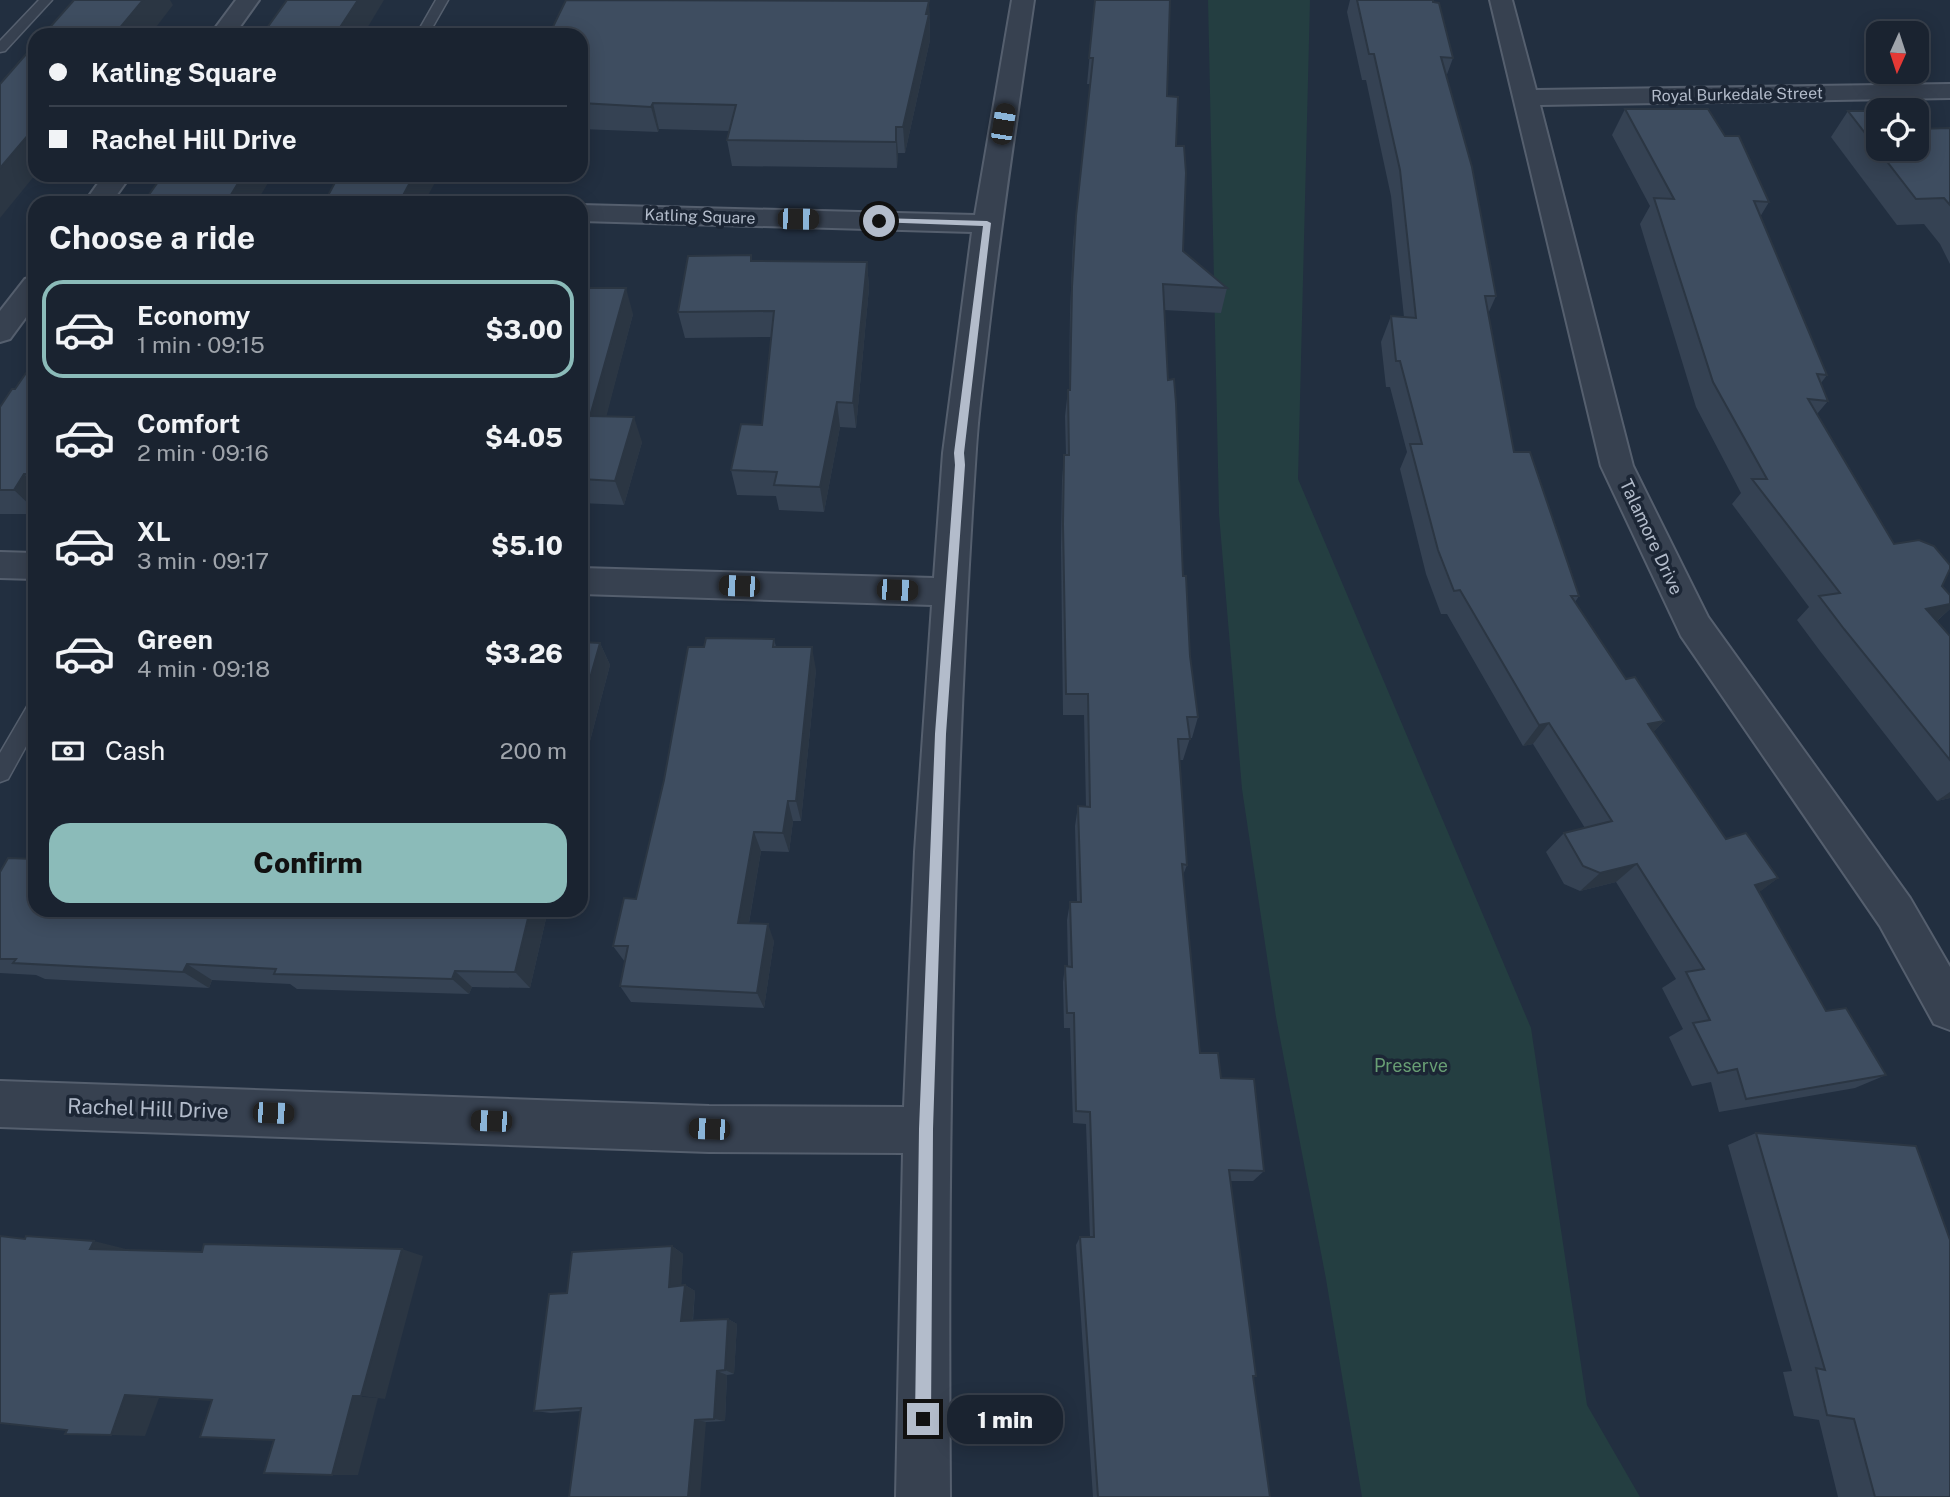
<!DOCTYPE html>
<html lang="en">
<head>
<meta charset="utf-8">
<style>
  body { margin:0; font-family:"Public Sans",sans-serif; background:#232b38; color:#f1f3f6; height:100vh; display:flex; flex-direction:column; font-size:26px; white-space:nowrap }
  * { box-sizing:border-box; margin:0 }
  p { font-size:23px; color:#9fa4ab }
  .icon { flex:none; width:38px; height:38px; fill:none; stroke:currentColor; stroke-width:2; stroke-linecap:round; stroke-linejoin:round }
  .map { position:relative; flex:1; overflow:hidden }
  .drawer { position:absolute; left:28px; top:196px; width:560px; height:721px; display:flex; flex-direction:column; background:#1a2330; border-radius:21px; box-shadow:0 4px 18px #0003,0 0 0 2px #38404c }
  .drawer>* { flex:none }
  .guide { position:absolute; left:28px; top:28px; width:560px; height:154px; border-radius:21px; box-shadow:0 4px 18px #0003,0 0 0 2px #38404c; display:grid; align-content:center; height:154px; padding:0 21px; background:#1a2330 }
  .needle { width:46px; rotate:183deg }
  .controls { position:absolute; left:1866px; top:21px; display:grid; gap:14px }
  .controls a { display:grid; place-items:center; width:63px; height:63px; border-radius:14px; background:#1a2330; box-shadow:0 4px 18px #0003,0 0 0 2px #38404c; font-size:35px }
  .end { position:absolute; width:32px; height:32px; margin:-16px; border:9px solid #b3bccb; background:#111; box-shadow:0 0 0 4px #111 }
  .from { border-radius:50% }
  .bubble { position:absolute; height:49px; border-radius:21px; background:#1a2330; box-shadow:0 4px 18px #0003,0 0 0 2px #38404c; font-size:23px; font-weight:800; line-height:49px; text-align:center }
  .car { position:absolute; width:21px; height:42px; margin:-21px -10px; border-radius:9px; box-shadow:0 0 5px 2px #0007; background:linear-gradient(#222 24%,#8ab4d8 0 40%,#222 0 76%,#8ab4d8 0 86%,#222 0) }
  .guide b { display:flex; align-items:center; gap:24px; height:66px; font-size:26px }
  .guide b+b { border-top:2px solid #38404c }
  .guide i { width:18px; height:18px; background:#f1f3f6 }
  ul { padding:0; list-style:none }
  li { display:flex; align-items:center; gap:21px; height:98px; margin:0 14px 10px; padding:0 7px; border:4px solid transparent; border-radius:21px }
  li div { flex:1 }
  li b { display:block; font-size:26px }
  li em { font-style:normal; font-weight:800 }
  li.selected { border-color:#8bbbb9 }
  li>.icon { width:63px; height:63px; stroke-width:1.5 }
  h2 { padding:0 21px; font-size:32px; line-height:84px }
  .pay { display:flex; align-items:center; gap:18px; height:77px; padding:0 21px; font-size:26px }
  .pay p { margin-inline-start:auto }
  .button { display:flex; gap:14px; margin-top:auto; padding:14px 21px }
  .button a { flex:1; height:80px; border-radius:21px; background:#8bbbb9; color:#111; font-size:28px; font-weight:800; line-height:80px; text-align:center }
  .map>svg:first-child { display:block }
</style>
</head>
<body>
<div class="map">
<svg width="1950" height="1497" viewBox="0 0 1950 1497">
  <rect width="100%" height="100%" fill="#222f40"/>
  <!-- green -->
  <polygon fill="#243e41" points="1208,0 1310,0 1298,479 1531,1028 1587,1405 1640,1497 1362,1497 1326,1279 1276,1017 1242,789 1219,514"/>
  <g fill="none" stroke-linecap="round" stroke-linejoin="round">
    <!-- service casing -->
    <g stroke="#555f6e" stroke-width="3">
      <g id="service">
        <polygon points="39,0 52,0 5,51 0,52 0,41"/>
        <polygon points="436,0 448,0 428,35 416,35"/>
        <polygon points="35,702 35,730 8,779 0,782 0,753 28,705"/>
      </g>
    </g>
    <!-- minor casing -->
    <g stroke="#555f6e" stroke-width="4">
      <g id="minor">
        <polygon points="236,0 259,0 234,35 210,35"/>
        <path d="M1012,0H1034C1017,115 1000,229 987,344C983,379 978,414 976,449C953,797 947,1147 950,1497H896L903,1153L709,1152L0,1127V1081L709,1106L904,1107L915,852L932,605L581,594V568L934,578L943,453L972,232L581,221V205L975,215Z"/>
        <polygon points="1490,0 1512,0 1536,90 1950,84 1950,98 1540,105 1633,466 1708,617 1910,898 1950,967 1950,1030 1934,1024 1880,926 1681,636 1601,466"/>
        <polygon points="104,175 131,175 111,203 84,203"/>
        <polygon points="35,276 35,305 10,339 0,342 0,311 25,279"/>
        <polygon points="0,552 35,553 35,579 0,578"/>
      </g>
    </g>
    <!-- service -->
    <use href="#service" fill="#374150" fill-rule="evenodd"/>
    <!-- minor -->
    <use href="#minor" fill="#374150" fill-rule="evenodd"/>
  </g>
  <!-- wall -->
  <g fill="#354253">
    <polygon points="1095,0 1167,96 1176,146 1183,251 1227,288 1221,313 1164,310 1168,380 1183,576 1190,656 1198,717 1192,738 1190,738 1183,760 1179,760 1187,865 1183,875 1200,1053 1221,1078 1264,1171 1253,1181 1230,1181 1256,1376 1253,1377 1270,1497 1093,1497 1076,1245 1080,1237 1090,1237 1086,1124 1073,1123 1070,1028 1064,1028 1063,982 1065,966 1068,966 1067,920 1070,902 1077,902 1075,826 1078,806 1086,807 1084,715 1063,715 1061,548 1062,480 1064,455 1066,455 1065,416 1068,390 1069,390 1070,313 1073,242 1090,84 1087,84"/>
    <polygon points="1350,0 1433,0 1453,58 1446,77 1496,296 1488,314 1514,452 1579,596 1575,602 1626,679 1664,721 1653,732 1726,839 1778,878 1759,892 1826,1011 1886,1075 1855,1088 1719,1112 1711,1082 1692,1086 1669,1037 1683,1029 1662,988 1676,979 1616,882 1580,891 1564,884 1546,852 1564,833 1585,828 1533,744 1523,746 1447,614 1441,614 1426,574 1400,469 1407,452 1390,387 1386,387 1381,342 1391,316 1404,317 1391,196 1366,80 1362,80 1347,12"/>
    <polygon points="929,1 930,40 905,153 898,153 897,168 732,166 727,140 730,131 659,129 658,132 581,129 581,35"/>
    <polygon points="1625,109 1725,136 1769,202 1760,217 1827,375 1821,383 1828,401 1817,414 1894,544 1942,586 1950,595 1950,609 1937,621 1950,636 1950,798 1937,801 1820,651 1797,620 1809,607 1732,504 1741,493 1696,407 1640,224 1650,206 1612,135"/>
    <polygon points="1848,111 1878,149 1950,128 1950,264 1940,244 1924,224 1897,225 1831,137"/>
    <polygon points="752,261 867,262 869,288 856,428 840,427 824,512 779,510 776,496 737,495 731,470 762,425 771,337 685,338 678,312"/>
    <polygon points="581,288 633,314 606,416 642,442 624,505 581,503"/>
    <polygon points="35,360 35,514 0,514 0,407 15,389"/>
    <polygon points="774,639 776,647 816,670 801,821 793,821 789,852 761,851 749,923 774,941 764,1008 631,1002 620,986 625,962 613,946 636,899 704,647"/>
    <polygon points="581,642 600,643 610,665 590,741 585,740 581,755"/>
    <polygon points="0,872 35,910 548,910 530,988 472,987 469,994 297,989 290,984 212,980 209,988 45,979 36,975 0,973"/>
    <polygon points="1756,1133 1950,1497 1838,1497 1819,1420 1794,1416 1783,1372 1792,1371 1728,1145"/>
    <polygon points="672,1246 683,1254 681,1285 685,1285 695,1291 693,1321 728,1319 737,1324 734,1374 727,1375 725,1421 706,1422 581,1411 551,1413 534,1411 567,1293"/>
  </g>
  <!-- shaded-wall -->
  <g fill="#2b3643">
    <polygon points="143,0 170,0 173,5 150,35 114,35"/>
    <polygon points="358,0 384,0 363,35 335,35"/>
    <polygon points="929,1 930,40 905,153 903,127"/>
    <polygon points="653,103 659,129 658,132 651,107"/>
    <polygon points="35,127 35,175 0,218 0,168"/>
    <polygon points="896,127 898,153 897,168 896,142"/>
    <polygon points="243,175 270,175 271,178 256,203 226,203"/>
    <polygon points="414,175 439,175 424,203 399,203"/>
    <polygon points="867,262 869,288 856,428 853,403"/>
    <polygon points="626,288 633,314 600,441 590,416"/>
    <polygon points="837,402 840,427 824,512 820,487"/>
    <polygon points="634,417 642,442 624,505 615,481"/>
    <polygon points="24,474 35,485 35,510 14,490"/>
    <polygon points="1950,604 1950,609 1931,626 1926,609"/>
    <polygon points="600,643 610,665 590,741 581,724 581,710"/>
    <polygon points="812,647 816,670 801,821 796,801"/>
    <polygon points="1664,721 1644,742 1648,724"/>
    <polygon points="1549,723 1533,744 1523,746 1539,725"/>
    <polygon points="581,733 585,740 581,755"/>
    <polygon points="1950,792 1950,798 1937,801"/>
    <polygon points="788,801 793,821 789,852 783,833"/>
    <polygon points="754,832 761,851 746,940 738,923"/>
    <polygon points="1637,864 1616,882 1580,891 1600,873"/>
    <polygon points="1778,878 1753,897 1755,885"/>
    <polygon points="530,910 548,910 530,988 515,972"/>
    <polygon points="768,924 774,941 764,1008 757,993"/>
    <polygon points="187,964 212,980 209,988 183,972"/>
    <polygon points="455,971 472,987 469,994 452,979"/>
    <polygon points="94,1241 126,1249 123,1257 90,1249"/>
    <polygon points="672,1246 683,1254 681,1293 669,1287"/>
    <polygon points="402,1249 423,1256 385,1399 361,1396"/>
    <polygon points="685,1285 695,1291 692,1327 681,1321"/>
    <polygon points="728,1319 737,1324 734,1374 725,1370"/>
    <polygon points="717,1371 727,1375 725,1421 714,1419"/>
    <polygon points="125,1395 159,1398 145,1436 111,1435"/>
    <polygon points="353,1396 378,1398 358,1475 332,1475"/>
    <polygon points="695,1420 706,1422 700,1497 688,1497"/>
  </g>
  <!-- building -->
  <g fill="#3e4d60" stroke="#2b3643" stroke-width="2">
    <polygon points="74,0 143,0 114,35 43,35"/>
    <polygon points="287,0 358,0 335,35 262,35"/>
    <polygon points="566,0 929,1 926,14 929,14 903,127 896,127 896,142 727,140 736,105 653,103 651,107 581,103 581,35 549,35"/>
    <polygon points="1095,0 1170,0 1167,96 1178,97 1176,146 1184,146 1186,173 1183,251 1227,288 1163,284 1168,380 1174,379 1176,403 1183,576 1186,576 1190,656 1198,717 1187,717 1190,739 1178,739 1187,865 1182,864 1200,1053 1218,1053 1221,1078 1254,1079 1264,1171 1229,1170 1256,1376 1253,1376 1270,1497 1098,1497 1080,1237 1094,1237 1090,1112 1076,1111 1074,1013 1067,1013 1065,966 1072,967 1070,902 1081,902 1078,806 1090,807 1088,694 1066,694 1063,524 1064,455 1069,455 1068,390 1070,390 1072,287 1076,216 1093,58 1089,58"/>
    <polygon points="1357,0 1433,0 1433,2 1439,3 1453,58 1441,57 1472,167 1496,296 1485,296 1514,452 1530,452 1579,596 1571,596 1626,679 1635,677 1664,721 1648,724 1726,839 1746,833 1778,878 1755,885 1826,1011 1846,1008 1886,1075 1746,1099 1737,1069 1718,1073 1693,1023 1710,1020 1686,972 1704,969 1637,864 1600,873 1583,866 1564,833 1612,821 1549,723 1539,725 1460,590 1454,591 1438,550 1410,444 1422,444 1400,361 1396,361 1391,316 1416,318 1400,170 1374,54 1369,54"/>
    <polygon points="35,44 35,127 0,168 0,84"/>
    <polygon points="1625,109 1708,109 1725,136 1739,136 1769,202 1754,201 1827,375 1817,374 1828,401 1808,399 1894,544 1919,540 1934,546 1950,565 1950,569 1942,586 1950,595 1950,604 1926,609 1950,636 1950,760 1844,629 1819,596 1840,593 1752,479 1767,479 1713,382 1654,198 1674,199"/>
    <polygon points="1848,111 1878,111 1878,149 1916,149 1916,129 1950,128 1950,205 1944,198 1916,199"/>
    <polygon points="163,175 243,175 226,203 143,203"/>
    <polygon points="339,175 414,175 399,203 324,203"/>
    <polygon points="751,255 751,261 867,262 853,403 837,402 820,487 774,485 777,472 731,470 741,424 762,425 774,311 678,312 688,256"/>
    <polygon points="581,288 626,288 590,416 634,417 615,481 581,479"/>
    <polygon points="35,360 35,474 24,474 14,490 0,490 0,407 12,389 15,389"/>
    <polygon points="706,638 774,639 773,647 812,647 796,801 788,801 783,833 754,832 738,923 768,924 757,993 620,986 628,946 613,946 624,898 636,899 664,780 688,647 704,647"/>
    <polygon points="581,642 600,643 581,710"/>
    <polygon points="8,858 35,859 35,910 530,910 515,972 455,971 452,979 274,974 276,969 187,964 183,972 13,963 16,959 0,959 0,872"/>
    <polygon points="1756,1133 1916,1146 1950,1240 1950,1497 1875,1497 1854,1419 1827,1415 1816,1368 1825,1370"/>
    <polygon points="0,1236 25,1239 26,1236 94,1241 90,1249 202,1252 204,1244 402,1249 361,1396 353,1396 332,1475 264,1473 274,1440 200,1437 212,1400 125,1395 111,1435 65,1434 67,1430 0,1423"/>
    <polygon points="672,1246 669,1287 685,1285 681,1321 728,1319 725,1370 717,1371 714,1419 695,1420 688,1497 569,1497 581,1408 534,1411 549,1294 567,1293 572,1252"/>
  </g>
  <!-- route -->
  <polygon fill="#b3bccb" points="879,218 987,221 991,223 964,453 965,465 946,734 933,1129 931,1419 928,1425 923,1427 917,1425 915,1419 919,1129 935,734 955,465 954,453 983,226 876,222"/>
  <g text-anchor="middle" stroke-width="7" stroke-linejoin="round" paint-order="stroke">
    <!-- far-street labels -->
    <g font-size="16" fill="#b3bccb" stroke="#1c2635">
      <text transform="translate(1737 94) rotate(-1)" y="6">Royal Burkedale Street</text>
      <text transform="translate(700 216) rotate(2)" y="6">Katling Square</text>
    </g>
    <!-- street labels -->
    <g font-size="18" fill="#b3bccb" stroke="#1c2635">
      <text transform="translate(1651 537) rotate(65)" y="6">Talamore Drive</text>
    </g>
    <!-- park labels -->
    <g font-size="18" fill="#689e74" stroke="#1c2635">
      <text x="1411" y="1072">Preserve</text>
    </g>
    <!-- near-street labels -->
    <g font-size="21" fill="#b3bccb" stroke="#1c2635">
      <text transform="translate(148 1109) rotate(2)" y="7">Rachel Hill Drive</text>
    </g>
  </g>
</svg>
<div class="controls">
<a><svg class="needle" viewBox="-14 -14 28 28"><path d="M0-13l5 13h-10z" fill="#e53935"/><path d="M0 13l5-13h-10z" fill="#9fa4ab"/></svg></a>
<a><svg class="icon" aria-label="locate" viewBox="0 0 24 24"><circle cx="12" cy="12" r="6"/><path d="M12 2v4M12 18v4M2 12h4M18 12h4"/></svg></a>
</div>
<i class="end from" style="left:879px;top:221px"></i>
<i class="end" style="left:923px;top:1419px"></i>
<div class="bubble" style="left:947px;top:1395px;width:116px">1 min</div>
<i class="car" style="left:1003px;top:124px;rotate:9deg"></i>
<i class="car" style="left:798px;top:219px;rotate:91deg"></i>
<i class="car" style="left:739px;top:586px;rotate:272deg"></i>
<i class="car" style="left:897px;top:590px;rotate:92deg"></i>
<i class="car" style="left:273px;top:1113px;rotate:92deg"></i>
<i class="car" style="left:491px;top:1121px;rotate:272deg"></i>
<i class="car" style="left:709px;top:1129px;rotate:272deg"></i>
<div class="guide">
<b><i class="from"></i>Katling Square</b>
<b><i></i>Rachel Hill Drive</b>
</div>
<section class="drawer">
<h2>Choose a ride</h2>
<ul>
<li class="selected"><svg class="icon" aria-label="car" viewBox="0 0 24 24"><path d="M5 17H2v-5l4-1 3-4h7l3 4 3 1v5h-3M9 17h6M6 11h13"/><circle cx="7" cy="17" r="2"/><circle cx="17" cy="17" r="2"/></svg><div><b>Economy</b><p>1 min · 09:15</p></div><em>$3.00</em></li>
<li><svg class="icon" aria-label="car" viewBox="0 0 24 24"><path d="M5 17H2v-5l4-1 3-4h7l3 4 3 1v5h-3M9 17h6M6 11h13"/><circle cx="7" cy="17" r="2"/><circle cx="17" cy="17" r="2"/></svg><div><b>Comfort</b><p>2 min · 09:16</p></div><em>$4.05</em></li>
<li><svg class="icon" aria-label="car" viewBox="0 0 24 24"><path d="M5 17H2v-5l4-1 3-4h7l3 4 3 1v5h-3M9 17h6M6 11h13"/><circle cx="7" cy="17" r="2"/><circle cx="17" cy="17" r="2"/></svg><div><b>XL</b><p>3 min · 09:17</p></div><em>$5.10</em></li>
<li><svg class="icon" aria-label="car" viewBox="0 0 24 24"><path d="M5 17H2v-5l4-1 3-4h7l3 4 3 1v5h-3M9 17h6M6 11h13"/><circle cx="7" cy="17" r="2"/><circle cx="17" cy="17" r="2"/></svg><div><b>Green</b><p>4 min · 09:18</p></div><em>$3.26</em></li>
</ul>
<div class="pay"><svg class="icon" aria-label="cash" viewBox="0 0 24 24"><path d="M3 7h18v10H3z"/><circle cx="12" cy="12" r="2"/></svg>Cash<p>200 m</p></div>
<div class="button"><a>Confirm</a></div>
</section>
</div>
</body>
</html>
